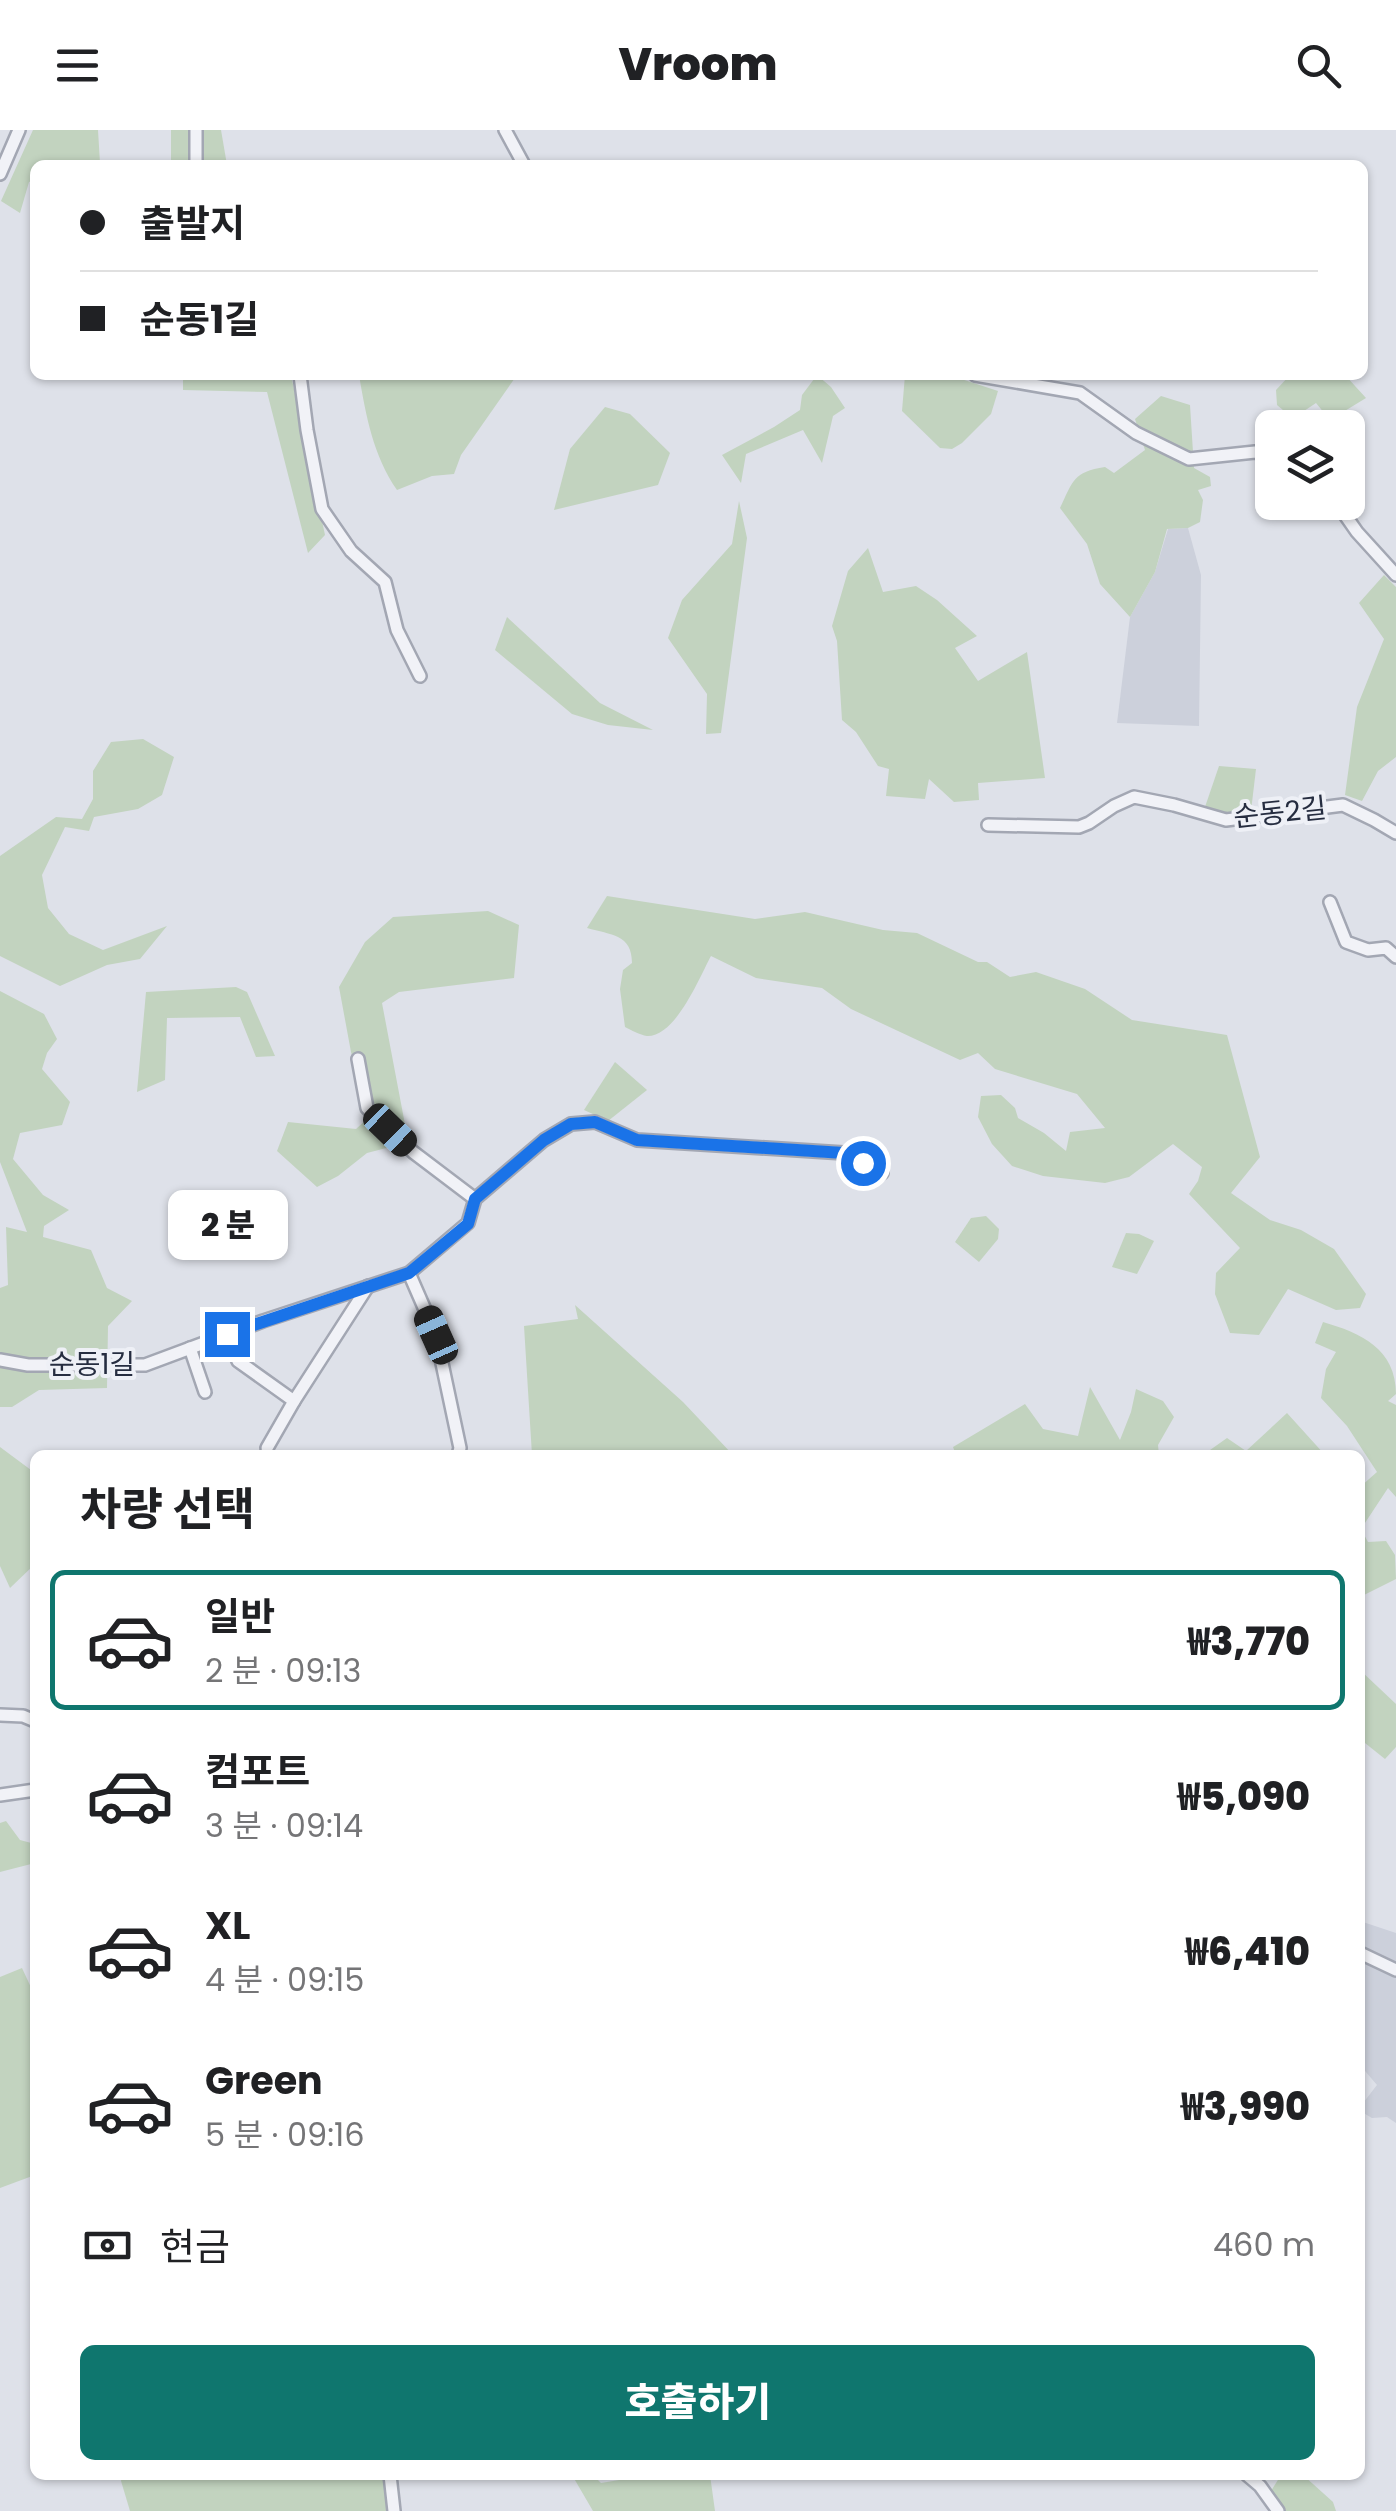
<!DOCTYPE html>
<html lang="ko">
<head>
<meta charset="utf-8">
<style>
  body { margin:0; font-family:Poppins,"Noto Sans KR",sans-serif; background:#f6f6f6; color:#202124; height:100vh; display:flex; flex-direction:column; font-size:38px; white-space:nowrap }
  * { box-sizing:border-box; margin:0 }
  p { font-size:32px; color:#757577 }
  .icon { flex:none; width:55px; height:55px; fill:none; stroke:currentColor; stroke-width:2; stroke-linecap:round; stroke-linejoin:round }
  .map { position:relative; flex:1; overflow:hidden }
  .side { position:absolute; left:30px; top:1320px; width:1335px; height:1030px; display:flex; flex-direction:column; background:#fff; border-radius:15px; box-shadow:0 2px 8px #0004 }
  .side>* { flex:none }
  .banner { position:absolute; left:30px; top:30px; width:1338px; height:220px; border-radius:15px; box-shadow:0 2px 8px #0004; display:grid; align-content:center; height:220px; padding:0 50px; background:#fff }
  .tools { position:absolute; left:1255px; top:280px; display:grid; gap:20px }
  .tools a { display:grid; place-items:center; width:110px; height:110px; border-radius:15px; background:#fff; box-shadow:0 2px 8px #0004; font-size:50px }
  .end { position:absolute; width:45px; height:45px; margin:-22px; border:12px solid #1a73e8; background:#fff; box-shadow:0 0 0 5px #fff }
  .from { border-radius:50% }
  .bubble { position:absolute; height:70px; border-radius:15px; background:#fff; box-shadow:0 2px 8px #0004; font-size:32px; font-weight:800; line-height:70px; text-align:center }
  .car { position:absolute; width:30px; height:60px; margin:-30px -15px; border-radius:12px; box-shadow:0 0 8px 2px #0007; background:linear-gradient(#222 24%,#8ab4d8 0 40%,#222 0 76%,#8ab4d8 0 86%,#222 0) }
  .banner b { display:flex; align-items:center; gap:35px; height:95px; font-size:38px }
  .banner b+b { border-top:2px solid #e0e0e0 }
  .banner i { width:25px; height:25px; background:#202124 }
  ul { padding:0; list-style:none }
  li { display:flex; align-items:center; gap:30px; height:140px; margin:0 20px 15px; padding:0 30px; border:5px solid transparent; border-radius:15px }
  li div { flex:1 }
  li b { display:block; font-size:38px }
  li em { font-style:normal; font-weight:800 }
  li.selected { border-color:#0f766e }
  li>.icon { width:90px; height:90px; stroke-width:1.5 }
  h2 { padding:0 50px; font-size:45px; line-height:120px }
  .pay { display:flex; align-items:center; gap:25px; height:110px; padding:0 50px; font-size:38px }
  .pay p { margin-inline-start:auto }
  .cta { display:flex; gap:20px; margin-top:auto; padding:20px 50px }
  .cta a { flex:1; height:115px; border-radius:15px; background:#0f766e; color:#fff; font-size:40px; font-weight:800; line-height:115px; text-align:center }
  header { display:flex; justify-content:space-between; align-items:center; height:130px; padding:0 50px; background:#fff; font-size:45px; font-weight:800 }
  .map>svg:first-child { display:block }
</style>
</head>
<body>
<header><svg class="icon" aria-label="menu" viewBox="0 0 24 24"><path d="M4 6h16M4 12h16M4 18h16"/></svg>Vroom<svg class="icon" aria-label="search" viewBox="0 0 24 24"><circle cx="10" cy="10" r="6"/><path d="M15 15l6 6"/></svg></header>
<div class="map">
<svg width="1396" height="2381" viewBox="0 0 1396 2381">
  <rect width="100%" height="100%" fill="#dee1e9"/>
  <!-- built -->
  <g fill="#ccd0db">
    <polygon points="1188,398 1201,445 1199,596 1117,593 1130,487 1155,442 1168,399"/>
    <polygon points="1360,1791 1396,1803 1396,1993 1387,1987 1372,1988 1360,1981 1360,1977 1377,1955 1360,1935"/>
  </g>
  <!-- green -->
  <g fill="#c2d3bf">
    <polygon points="33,0 98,0 100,33 93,35 35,35 35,50 29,52 20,83 1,71"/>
    <polygon points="171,0 221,0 227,35 171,35"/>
    <polygon points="183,245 291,245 325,405 308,423 267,262 183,260"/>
    <path d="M359,245H517L461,325L454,344L432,346L397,360C373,325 366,286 359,245Z"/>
    <polygon points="817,245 831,257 845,278 833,286 822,333 803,300 746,324 741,353 722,325 774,297 800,280 802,265"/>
    <polygon points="905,245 949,245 998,261 991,284 962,313 952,319 940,318 902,281"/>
    <polygon points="1290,245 1345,245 1366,268 1330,290 1316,273 1301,283 1290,286 1277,275 1276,260"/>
    <path d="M1161,266L1190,275L1194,338L1210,347L1211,356L1198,360L1203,370L1200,392L1188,398L1167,399L1155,442L1130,487L1100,454L1087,414L1060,378C1073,351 1073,342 1105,337L1114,343L1145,320L1135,289Z"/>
    <polygon points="605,277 630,284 670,323 658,355 554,380 570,319"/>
    <polygon points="739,371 747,408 721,603 706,604 707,564 668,508 682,470 732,414"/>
    <polygon points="868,418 883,462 916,456 937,470 977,506 955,518 978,551 1027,522 1045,648 978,653 979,670 954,672 929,649 925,669 886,666 889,639 878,636 856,602 842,590 837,511 832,496 848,441"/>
    <polygon points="1384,445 1396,457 1396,627 1378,641 1362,671 1345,665 1357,577 1384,509 1359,473"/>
    <polygon points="507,487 600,573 653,600 608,595 572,584 495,520"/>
    <polygon points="143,609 174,627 162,665 138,679 94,687 89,701 65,697 42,745 48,778 69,804 103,820 167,796 140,829 107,835 60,856 0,826 0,726 56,687 82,689 93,669 93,641 111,612"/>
    <polygon points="1219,636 1256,639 1251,681 1231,684 1205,677"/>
    <path d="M607,766L755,789L805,782L883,800L917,803L978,832H987L1010,847L1036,842L1085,859L1132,890L1227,905L1260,1027L1231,1063L1270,1090L1301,1100L1334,1119L1366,1164L1360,1178L1336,1180L1288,1159L1259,1205L1230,1203L1215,1164L1216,1143L1240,1118L1189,1064L1198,1051L1202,1037L1173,1014L1129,1047L1105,1053L1043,1046L1012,1036L992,1014L978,987L981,966L1001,965L1015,978L1018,988L1044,1003L1066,1021L1070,1002L1105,998L1077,964L995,939L978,923L960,930L851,879L822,858L756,848L711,826C700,846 676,907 647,906C640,905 631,900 625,897L620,859L623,840L632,833C632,804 611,805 587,798Z"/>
    <polygon points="488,781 519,795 514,848 399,862 382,873 407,1005 394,1016 367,1023 338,1046 317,1057 277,1021 288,992 356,999 368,988 351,922 339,857 365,812 393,787"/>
    <polygon points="236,857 247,862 275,926 256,927 240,887 167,888 165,950 137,962 146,862"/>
    <polygon points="0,861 44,884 57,909 47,923 42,939 70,972 62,995 20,1003 13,1029 43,1065 69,1080 44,1096 43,1107 91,1120 107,1158 132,1171 108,1196 107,1258 39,1260 12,1277 0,1277 0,1158 8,1155 6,1097 27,1102 0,1032"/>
    <polygon points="615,932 647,960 608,991 584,980"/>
    <polygon points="986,1086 999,1099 998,1109 979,1132 955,1112 971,1088"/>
    <polygon points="1126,1103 1139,1104 1154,1111 1137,1144 1112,1137"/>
    <polygon points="575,1175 683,1272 733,1325 532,1325 524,1196 578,1189"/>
    <path d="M1323,1192C1361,1203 1396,1219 1396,1264L1388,1271L1396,1275V1367L1388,1358L1361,1399L1368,1412L1386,1411L1395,1425L1396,1449L1360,1467V1357L1377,1342L1347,1296L1321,1268L1326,1239L1336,1222L1315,1213Z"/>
    <polygon points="1090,1257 1120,1310 1131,1282 1136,1259 1163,1271 1174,1287 1158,1315 1159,1325 956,1325 953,1317 1025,1274 1043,1299 1078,1306"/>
    <polygon points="1287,1283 1325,1325 1203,1325 1227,1308 1246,1321"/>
    <polygon points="0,1317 35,1343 35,1434 10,1458 0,1436"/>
    <polygon points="1360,1540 1396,1574 1396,1617 1385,1629 1360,1609"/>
    <polygon points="6,1691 20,1710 35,1714 35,1733 0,1742 0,1693"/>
    <polygon points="22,1838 35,1866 35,2045 0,2058 0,1847"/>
    <polygon points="122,2345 385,2345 390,2381 130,2381 121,2351"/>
    <polygon points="572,2345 593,2345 601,2353 649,2345 710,2345 715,2381 593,2381"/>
    <polygon points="1281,2345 1303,2345 1333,2372 1336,2381 1286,2381 1271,2361"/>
  </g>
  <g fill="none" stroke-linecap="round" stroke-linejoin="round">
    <!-- minor casing -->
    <g stroke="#a3a7b3" stroke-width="16">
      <g id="minor">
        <polyline points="505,0 524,35"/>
        <polyline points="196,35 196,0"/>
        <polyline points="0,44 19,0"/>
        <polyline points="300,245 307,300 322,379 351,421 385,452 397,500 420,546"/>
        <polyline points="975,245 1080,263 1136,303 1189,329 1255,322 1272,326"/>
        <polyline points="1336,372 1357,402 1396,445"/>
        <polyline points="988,695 1079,697 1089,693 1114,676 1134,667 1174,675 1226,690 1343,675 1374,690 1396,703"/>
        <polyline points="1330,772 1346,812 1368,820 1386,818 1396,827"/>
        <polyline points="475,1069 544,1010 571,994 595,992 637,1010 844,1023 882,1043"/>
        <polyline points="409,1143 436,1205 460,1318 458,1325"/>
        <polyline points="227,1205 238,1231 294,1271"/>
        <polyline points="190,1218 205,1262"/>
        <polyline points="0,1230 28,1235 145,1235 263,1191 409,1143 468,1093 475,1069 413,1022 367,978 358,929"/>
        <polyline points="267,1318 294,1271 368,1156"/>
        <polyline points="0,1585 23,1586 35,1591"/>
        <polyline points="0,1665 35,1660"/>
        <polyline points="1360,1823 1396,1840"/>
        <polyline points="390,2345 394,2381"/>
        <polyline points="1247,2345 1260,2356 1278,2381"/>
      </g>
    </g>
    <!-- minor -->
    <use href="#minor" stroke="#f1f2f7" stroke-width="11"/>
  </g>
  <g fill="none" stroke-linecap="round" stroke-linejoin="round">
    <!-- route -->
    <polyline stroke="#1a73e8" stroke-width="12" points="227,1204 409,1143 468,1094 475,1069 544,1010 571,994 595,992 637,1010 844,1023 863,1033"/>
  </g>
  <g text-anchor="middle" stroke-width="8" stroke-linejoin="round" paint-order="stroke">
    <!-- street labels -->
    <g font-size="28" fill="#262d40" stroke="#eef0f6">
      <text transform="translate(1280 682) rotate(-6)" y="10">순동2길</text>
      <text x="92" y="1244">순동1길</text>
    </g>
  </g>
</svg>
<div class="tools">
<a><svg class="icon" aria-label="layers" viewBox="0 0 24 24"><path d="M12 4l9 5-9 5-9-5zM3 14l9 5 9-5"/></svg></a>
</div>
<i class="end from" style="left:863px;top:1033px"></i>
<i class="end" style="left:227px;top:1204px"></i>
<div class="bubble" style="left:168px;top:1060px;width:120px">2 분</div>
<i class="car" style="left:390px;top:1000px;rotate:134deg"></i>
<i class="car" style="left:436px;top:1205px;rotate:336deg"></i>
<div class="banner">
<b><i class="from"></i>출발지</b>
<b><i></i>순동1길</b>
</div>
<section class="side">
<h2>차량 선택</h2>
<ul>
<li class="selected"><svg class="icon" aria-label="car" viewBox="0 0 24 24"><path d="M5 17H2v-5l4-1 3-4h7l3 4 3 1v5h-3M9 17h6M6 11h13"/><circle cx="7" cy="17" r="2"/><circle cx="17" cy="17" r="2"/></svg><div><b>일반</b><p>2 분 · 09:13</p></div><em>₩3,770</em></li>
<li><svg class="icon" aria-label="car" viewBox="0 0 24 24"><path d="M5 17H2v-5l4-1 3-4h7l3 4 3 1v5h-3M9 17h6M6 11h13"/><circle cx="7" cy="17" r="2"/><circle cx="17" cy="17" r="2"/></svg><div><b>컴포트</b><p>3 분 · 09:14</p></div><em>₩5,090</em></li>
<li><svg class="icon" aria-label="car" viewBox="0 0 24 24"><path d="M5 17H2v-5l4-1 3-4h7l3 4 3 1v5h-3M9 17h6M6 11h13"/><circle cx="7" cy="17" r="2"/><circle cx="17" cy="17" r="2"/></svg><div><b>XL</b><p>4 분 · 09:15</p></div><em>₩6,410</em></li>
<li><svg class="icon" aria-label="car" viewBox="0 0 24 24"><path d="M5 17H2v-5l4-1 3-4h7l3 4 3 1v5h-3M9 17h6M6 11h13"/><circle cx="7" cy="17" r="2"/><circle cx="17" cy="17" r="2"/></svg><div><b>Green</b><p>5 분 · 09:16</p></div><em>₩3,990</em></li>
</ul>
<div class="pay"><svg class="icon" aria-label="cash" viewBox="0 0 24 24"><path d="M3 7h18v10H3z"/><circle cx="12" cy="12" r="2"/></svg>현금<p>460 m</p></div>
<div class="cta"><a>호출하기</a></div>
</section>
</div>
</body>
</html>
